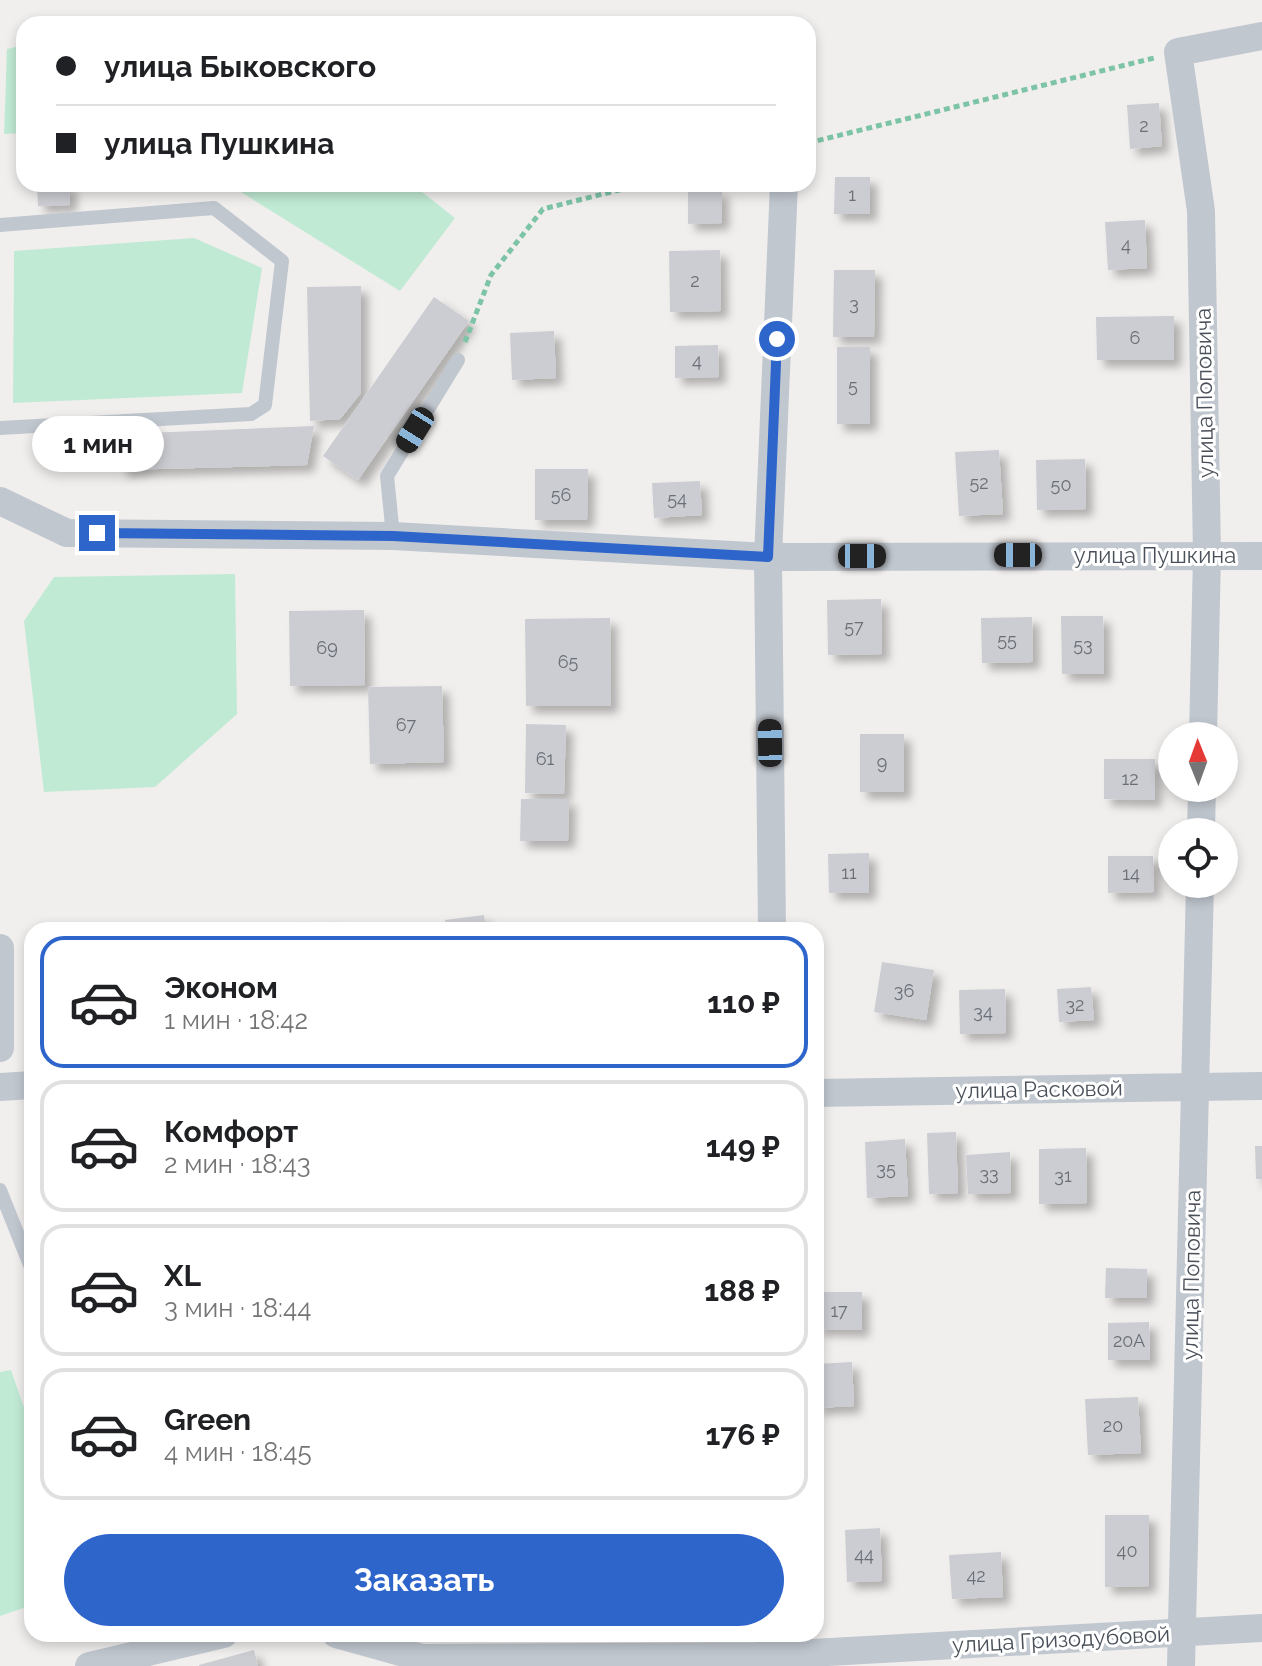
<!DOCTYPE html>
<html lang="ru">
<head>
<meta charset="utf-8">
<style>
  body { margin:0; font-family:Raleway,sans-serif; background:#f6f6f6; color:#202124; height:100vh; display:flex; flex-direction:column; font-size:30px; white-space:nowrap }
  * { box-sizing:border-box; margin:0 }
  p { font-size:26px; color:#757577 }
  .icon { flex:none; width:44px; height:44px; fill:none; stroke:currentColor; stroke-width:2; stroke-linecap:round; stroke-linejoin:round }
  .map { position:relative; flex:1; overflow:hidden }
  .side { position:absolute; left:24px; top:922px; width:800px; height:720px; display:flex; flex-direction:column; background:#fff; border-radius:24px; box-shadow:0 4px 12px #0003 }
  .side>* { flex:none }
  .banner { position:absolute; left:16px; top:16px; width:800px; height:176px; border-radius:24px; box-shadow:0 4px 12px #0003; display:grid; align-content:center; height:176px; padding:0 40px; background:#fff }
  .needle { width:52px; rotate:359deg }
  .controls { position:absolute; left:1158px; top:722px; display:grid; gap:16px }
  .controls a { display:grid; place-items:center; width:80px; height:80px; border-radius:50%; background:#fff; box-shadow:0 4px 12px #0003; font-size:40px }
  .end { position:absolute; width:36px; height:36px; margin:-18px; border:10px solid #2d65cb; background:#fff; box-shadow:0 0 0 4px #fff }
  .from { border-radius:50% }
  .bubble { position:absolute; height:56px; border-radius:28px; background:#fff; box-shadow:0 4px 12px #0003; font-size:26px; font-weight:700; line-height:56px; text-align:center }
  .car { position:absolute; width:24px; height:48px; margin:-24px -12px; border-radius:10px; box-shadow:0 0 6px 2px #0007; background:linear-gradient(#222 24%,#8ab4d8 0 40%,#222 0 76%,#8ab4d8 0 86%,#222 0) }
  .banner b { display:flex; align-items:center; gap:28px; height:76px; font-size:30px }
  .banner b+b { border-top:2px solid #e0e0e0 }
  .banner i { width:20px; height:20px; background:#202124 }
  ul { padding:14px 0 0; list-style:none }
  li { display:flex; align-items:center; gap:24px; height:132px; margin:0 16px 12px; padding:0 24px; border:4px solid #e0e0e0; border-radius:24px }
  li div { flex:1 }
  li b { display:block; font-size:30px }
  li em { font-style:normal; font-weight:700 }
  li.selected { border-color:#2d65cb }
  li>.icon { width:72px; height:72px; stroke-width:1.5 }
  .button { display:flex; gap:16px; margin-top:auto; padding:16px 40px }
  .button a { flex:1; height:92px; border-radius:48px; background:#2d65cb; color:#fff; font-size:32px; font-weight:700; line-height:92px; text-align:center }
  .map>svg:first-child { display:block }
</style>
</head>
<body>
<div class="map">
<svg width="1262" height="1666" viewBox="0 0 1262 1666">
  <defs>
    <filter id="shadow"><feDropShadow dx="7" dy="7" stdDeviation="4" flood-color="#0004"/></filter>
  </defs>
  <rect width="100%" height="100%" fill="#f1efee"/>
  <!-- green -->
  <g fill="#c1ead4">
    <polygon points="24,45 24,133 4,134 7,49"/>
    <polygon points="228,184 412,184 455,218 400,291"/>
    <polygon points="194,238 262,268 242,393 13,403 14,251"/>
    <polygon points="235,574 237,714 155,787 44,792 24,621 54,577"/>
    <polygon points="11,1370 32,1431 32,1605 0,1616 0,1372"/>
  </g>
  <!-- building -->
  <g fill="#cccdd2" filter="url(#shadow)">
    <polygon points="1159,103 1162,146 1130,149 1127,105"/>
    <polygon points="835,177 870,177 870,214 834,214"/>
    <polygon points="37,184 70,184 70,205 38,206"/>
    <polygon points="722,190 722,223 688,224 688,191"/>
    <polygon points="1145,220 1147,268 1108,270 1105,222"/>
    <polygon points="720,250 721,311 670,312 669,251"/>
    <polygon points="834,270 875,270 874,337 833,337"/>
    <polygon points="361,286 361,393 340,419 310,421 307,287"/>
    <polygon points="434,297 469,321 358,480 323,456"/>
    <polygon points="1174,316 1174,360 1097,360 1096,317"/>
    <polygon points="554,331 556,378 512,380 510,333"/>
    <polygon points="718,345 719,377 675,378 675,346"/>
    <rect x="837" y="347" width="33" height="77"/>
    <polygon points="314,426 307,465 120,470 122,434"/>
    <polygon points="999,450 1003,514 959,516 955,452"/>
    <polygon points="1085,459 1086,509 1037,510 1036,460"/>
    <polygon points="535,469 588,469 587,520 535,520"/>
    <polygon points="700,481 702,515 654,518 652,483"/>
    <polygon points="881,599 882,654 828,655 827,600"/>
    <polygon points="364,610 365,685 290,686 289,611"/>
    <polygon points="1061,616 1103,616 1104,674 1062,674"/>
    <polygon points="1032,617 1033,662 982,663 981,618"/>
    <polygon points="610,618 611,706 526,706 525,619"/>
    <polygon points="442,686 444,762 370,764 368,687"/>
    <polygon points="526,724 566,725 564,794 525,793"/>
    <rect x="860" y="734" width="44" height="58"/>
    <polygon points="1104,759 1155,759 1155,800 1104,799"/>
    <polygon points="521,799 569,799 568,841 520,841"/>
    <polygon points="869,853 869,893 829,893 828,854"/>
    <polygon points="1108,856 1153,856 1154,892 1108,893"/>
    <polygon points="484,915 486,930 446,930 445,920"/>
    <polygon points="338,922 338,930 213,930 213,927"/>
    <polygon points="882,962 934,970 926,1020 874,1012"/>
    <polygon points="1091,987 1094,1020 1059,1022 1057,989"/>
    <polygon points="1005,989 1006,1033 960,1034 959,990"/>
    <polygon points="956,1132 958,1193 929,1194 927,1133"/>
    <polygon points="905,1139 908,1196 867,1198 865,1142"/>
    <polygon points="1255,1146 1262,1146 1262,1179 1256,1179"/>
    <polygon points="1086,1148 1087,1203 1039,1204 1039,1149"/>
    <polygon points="1010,1152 1011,1193 968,1194 966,1155"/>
    <polygon points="1106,1268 1147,1269 1147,1298 1105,1298"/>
    <polygon points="816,1292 862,1292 862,1330 816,1329"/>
    <polygon points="1149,1322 1150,1360 1108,1360 1108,1323"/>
    <polygon points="852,1362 854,1406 816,1408 816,1364"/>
    <polygon points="1138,1397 1141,1453 1088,1455 1085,1399"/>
    <polygon points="1105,1515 1149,1515 1149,1586 1105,1587"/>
    <polygon points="880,1528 882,1581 847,1582 845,1530"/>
    <polygon points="1001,1552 1003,1597 952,1599 949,1555"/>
    <polygon points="254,1650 258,1666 199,1666 199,1665"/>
  </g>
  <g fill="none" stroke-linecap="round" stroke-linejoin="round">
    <!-- path -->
    <g stroke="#7dc4a7" stroke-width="5" stroke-dasharray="6 4" stroke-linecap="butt">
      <polyline points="808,143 1154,58"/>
      <polyline points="465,342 491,275 543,209 643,184"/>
    </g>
    <!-- lane -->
    <g stroke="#c1c7cf" stroke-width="14">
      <polyline points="0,225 214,208 282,261 265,405 251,414 0,428"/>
      <polyline points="393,536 387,476 458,360"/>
      <polyline points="0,1190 32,1270"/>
    </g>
    <!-- street -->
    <g stroke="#c1c7cf" stroke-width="28">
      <polyline points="0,501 67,533 393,536 768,557 1262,556"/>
      <polyline points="1203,736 1207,554 1201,211 1178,52 1262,36"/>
      <polyline points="1201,832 1202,788"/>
      <polyline points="772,930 768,557 784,184"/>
      <polyline points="0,948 0,1048"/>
      <polyline points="0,1087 32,1085"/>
      <polyline points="816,1093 1262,1086"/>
      <polyline points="336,1634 422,1658 756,1656 1262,1628"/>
      <polyline points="89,1666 224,1634"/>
      <polyline points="1181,1666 1200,884"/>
    </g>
  </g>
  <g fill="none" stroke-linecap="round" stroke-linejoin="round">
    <!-- route -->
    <polyline stroke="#2d65cb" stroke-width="10" points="97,533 393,536 768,557 777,339"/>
  </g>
  <g text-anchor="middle" stroke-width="6" stroke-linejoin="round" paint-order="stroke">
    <!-- number labels -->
    <g font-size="18" fill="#6a6f77">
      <text x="1144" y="132">2</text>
      <text x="852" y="201">1</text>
      <text x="1126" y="251">4</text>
      <text x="695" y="287">2</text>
      <text x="854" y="310">3</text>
      <text x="1135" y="344">6</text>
      <text x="697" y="367">4</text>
      <text x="853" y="392">5</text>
      <text x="979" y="489">52</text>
      <text x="1061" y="491">50</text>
      <text x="561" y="501">56</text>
      <text x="677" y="505">54</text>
      <text x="854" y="633">57</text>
      <text x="1007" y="646">55</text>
      <text x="1083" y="651">53</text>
      <text x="327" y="654">69</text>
      <text x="568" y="668">65</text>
      <text x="406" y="731">67</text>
      <text x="545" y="765">61</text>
      <text x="882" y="769">9</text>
      <text x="1130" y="785">12</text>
      <text x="849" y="879">11</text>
      <text x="1131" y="880">14</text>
      <text x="904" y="997">36</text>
      <text x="1075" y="1011">32</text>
      <text x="983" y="1018">34</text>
      <text x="886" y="1175">35</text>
      <text x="989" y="1180">33</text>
      <text x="1063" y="1182">31</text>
      <text x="839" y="1317">17</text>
      <text x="1129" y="1347">20А</text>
      <text x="1113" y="1432">20</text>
      <text x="1127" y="1557">40</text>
      <text x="864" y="1561">44</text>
      <text x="976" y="1582">42</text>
    </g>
    <!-- street labels -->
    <g font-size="22" fill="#495059" stroke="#fff">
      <text transform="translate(1204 393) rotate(-91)" y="8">улица Поповича</text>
      <text x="1155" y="563">улица Пушкина</text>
      <text transform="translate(1039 1089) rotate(-1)" y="8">улица Расковой</text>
      <text transform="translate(1191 1275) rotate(-89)" y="8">улица Поповича</text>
      <text transform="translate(1061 1639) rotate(-3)" y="8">улица Гризодубовой</text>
    </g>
  </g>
</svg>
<div class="controls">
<a><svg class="needle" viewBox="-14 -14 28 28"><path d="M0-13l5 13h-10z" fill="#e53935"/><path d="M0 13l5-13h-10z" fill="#757577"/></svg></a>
<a><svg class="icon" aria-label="locate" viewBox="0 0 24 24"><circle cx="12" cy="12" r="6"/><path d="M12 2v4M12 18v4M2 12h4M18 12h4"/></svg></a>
</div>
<i class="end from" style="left:777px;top:339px"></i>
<i class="end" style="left:97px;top:533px"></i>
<div class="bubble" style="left:32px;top:416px;width:132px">1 мин</div>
<i class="car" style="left:415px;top:430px;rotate:212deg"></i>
<i class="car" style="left:1018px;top:555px;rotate:270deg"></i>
<i class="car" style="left:862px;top:556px;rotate:90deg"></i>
<i class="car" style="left:770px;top:743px;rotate:359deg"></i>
<div class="banner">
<b><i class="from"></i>улица Быковского</b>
<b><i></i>улица Пушкина</b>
</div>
<section class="side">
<ul>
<li class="selected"><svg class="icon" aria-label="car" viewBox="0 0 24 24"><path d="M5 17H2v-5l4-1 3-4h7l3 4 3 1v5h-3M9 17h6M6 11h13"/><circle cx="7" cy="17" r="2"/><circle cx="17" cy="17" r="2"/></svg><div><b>Эконом</b><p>1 мин · 18:42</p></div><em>110 ₽</em></li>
<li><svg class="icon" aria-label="car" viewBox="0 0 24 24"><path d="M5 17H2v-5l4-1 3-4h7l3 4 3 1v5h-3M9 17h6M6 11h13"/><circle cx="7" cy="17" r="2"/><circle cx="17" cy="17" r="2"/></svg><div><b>Комфорт</b><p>2 мин · 18:43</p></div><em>149 ₽</em></li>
<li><svg class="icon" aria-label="car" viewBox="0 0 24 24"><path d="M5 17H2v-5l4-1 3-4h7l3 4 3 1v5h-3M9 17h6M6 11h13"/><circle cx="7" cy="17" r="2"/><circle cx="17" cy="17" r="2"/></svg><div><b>XL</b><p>3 мин · 18:44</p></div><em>188 ₽</em></li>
<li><svg class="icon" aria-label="car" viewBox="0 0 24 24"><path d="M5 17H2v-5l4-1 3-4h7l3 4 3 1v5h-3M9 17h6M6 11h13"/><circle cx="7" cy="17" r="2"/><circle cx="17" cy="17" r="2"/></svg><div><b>Green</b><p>4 мин · 18:45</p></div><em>176 ₽</em></li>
</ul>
<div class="button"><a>Заказать</a></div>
</section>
</div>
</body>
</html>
